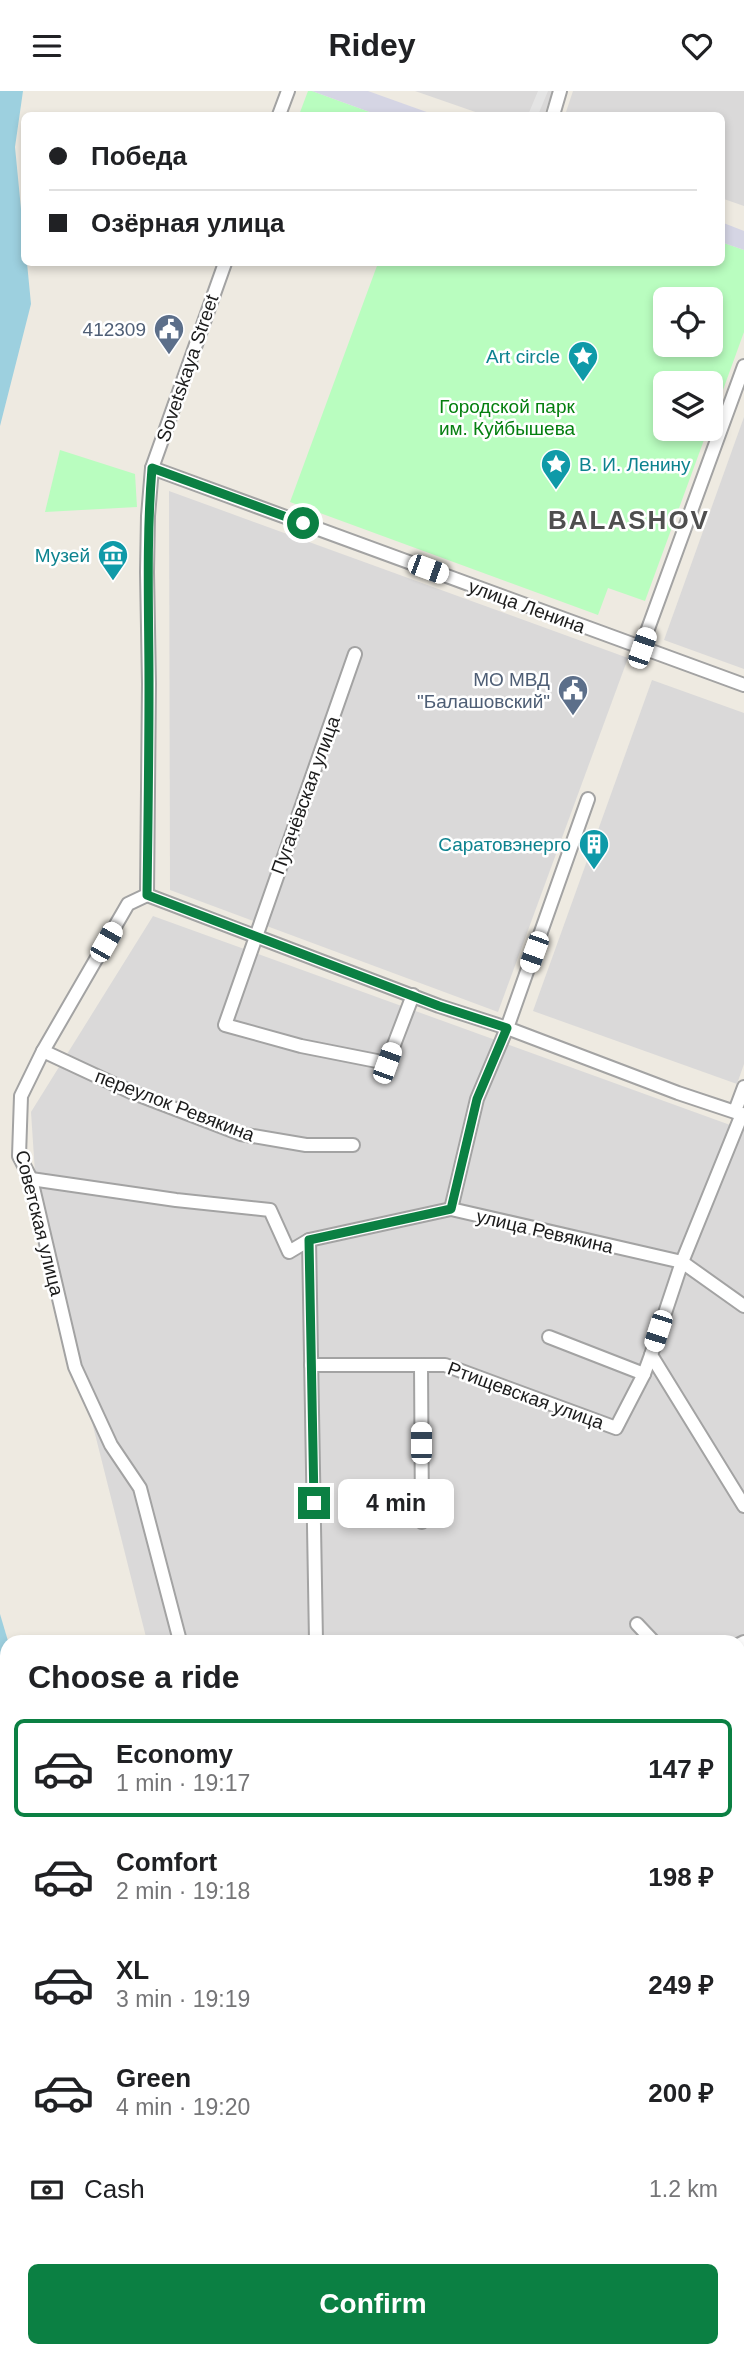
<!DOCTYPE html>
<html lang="en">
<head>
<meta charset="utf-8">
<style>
  body { margin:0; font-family:Arial,sans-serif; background:#f6f6f6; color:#202124; height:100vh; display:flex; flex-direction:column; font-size:26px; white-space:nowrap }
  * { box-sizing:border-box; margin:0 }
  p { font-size:23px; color:#757577 }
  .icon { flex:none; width:38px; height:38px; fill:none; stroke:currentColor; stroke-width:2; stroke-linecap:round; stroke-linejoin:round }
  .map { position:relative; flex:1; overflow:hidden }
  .panel { position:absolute; left:0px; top:1544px; width:746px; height:723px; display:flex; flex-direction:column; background:#fff; border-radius:21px 21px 0 0; box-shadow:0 4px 10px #0003 }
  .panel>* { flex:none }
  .banner { position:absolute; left:21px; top:21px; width:704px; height:154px; border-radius:10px; box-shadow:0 4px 10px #0003; display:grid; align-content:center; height:154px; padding:0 28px; background:#fff }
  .tools { position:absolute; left:653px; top:196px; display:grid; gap:14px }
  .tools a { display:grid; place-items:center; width:70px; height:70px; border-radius:10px; background:#fff; box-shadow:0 4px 10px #0003; font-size:35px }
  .end { position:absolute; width:32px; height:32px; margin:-16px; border:9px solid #0b8043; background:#fff; box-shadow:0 0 0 4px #fff }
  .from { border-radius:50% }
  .bubble { position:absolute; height:49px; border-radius:10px; background:#fff; box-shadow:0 4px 10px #0003; font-size:23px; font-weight:800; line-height:49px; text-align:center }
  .car { position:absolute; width:21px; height:42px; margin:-21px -10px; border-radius:9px; box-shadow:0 0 5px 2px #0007; background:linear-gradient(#fff 24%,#345 0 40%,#fff 0 76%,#345 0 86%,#fff 0) }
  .banner b { display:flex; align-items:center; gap:24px; height:66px; font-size:26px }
  .banner b+b { border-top:2px solid #e0e0e0 }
  .banner i { width:18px; height:18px; background:#202124 }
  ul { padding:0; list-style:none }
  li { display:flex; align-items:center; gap:21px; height:98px; margin:0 14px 10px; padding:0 14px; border:4px solid transparent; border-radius:10px }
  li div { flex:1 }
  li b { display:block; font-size:26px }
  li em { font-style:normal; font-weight:800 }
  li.current { border-color:#0b8043 }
  li>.icon { width:63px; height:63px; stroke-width:1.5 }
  h2 { padding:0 28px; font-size:32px; line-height:84px }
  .pay { display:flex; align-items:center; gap:18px; height:77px; padding:0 28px; font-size:26px }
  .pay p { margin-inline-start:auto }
  .primary-button { display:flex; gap:14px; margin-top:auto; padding:14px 28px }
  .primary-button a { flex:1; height:80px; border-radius:10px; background:#0b8043; color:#fff; font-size:28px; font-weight:800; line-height:80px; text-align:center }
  header { display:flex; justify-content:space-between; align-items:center; height:91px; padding:0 28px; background:#fff; font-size:32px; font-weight:800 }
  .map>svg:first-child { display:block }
</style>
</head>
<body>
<header><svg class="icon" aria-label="menu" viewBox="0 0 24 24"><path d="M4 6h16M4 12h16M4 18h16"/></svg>Ridey<svg class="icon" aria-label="heart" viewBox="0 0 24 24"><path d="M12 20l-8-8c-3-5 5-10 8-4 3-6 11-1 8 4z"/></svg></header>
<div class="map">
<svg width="744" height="2265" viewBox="0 0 744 2265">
  <rect width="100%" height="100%" fill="#eeeae1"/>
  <!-- residential -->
  <g fill="#dad9d9">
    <polygon points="415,0 553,0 544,24 484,24"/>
    <polygon points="573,0 744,0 744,115 721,107 721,24 565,24"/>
    <polygon points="744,326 744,578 664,549"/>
    <polygon points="169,400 628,567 498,921 170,799"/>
    <polygon points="652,589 744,622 744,973 737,993 533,920"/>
    <polygon points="153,825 744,1039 744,2027 738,2023 738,1550 147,1550 37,1112 31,1021"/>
  </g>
  <!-- forest -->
  <g fill="#a4d092">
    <polygon points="0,1822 7,1840 7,2142 0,2143"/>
    <polygon points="7,2207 7,2259 45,2259 40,2265 0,2265 0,2208"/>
    <polygon points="62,2259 153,2259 156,2265 64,2265"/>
  </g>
  <!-- park -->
  <g fill="#b9fdbf" fill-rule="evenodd">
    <polygon points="308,0 312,0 378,24 299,24"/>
    <path d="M721,151L744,159V241L711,332L710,292H665V338H708L645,510L608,497L598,524L290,411L378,172H721ZM665,208H710V254H665Z"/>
    <polygon points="60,359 135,383 137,416 45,421"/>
  </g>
  <!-- parking -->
  <polygon fill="#e4e4e4" points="538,0 548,0 538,24 528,24"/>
  <!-- plaza -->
  <g fill="#d5d5e4">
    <polygon points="312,0 368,0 435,24 378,24"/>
    <polygon points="721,131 744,140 744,159 721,151"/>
  </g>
  <!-- water -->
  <g fill="#9dd0df">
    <polygon points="0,0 23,0 15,56 24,149 24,172 27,172 31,213 0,335"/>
    <polygon points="0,1523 8,1550 7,1840 0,1822"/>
    <polygon points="165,2259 310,2259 312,2265 166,2265"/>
  </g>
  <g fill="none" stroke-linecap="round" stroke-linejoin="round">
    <!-- minor casing -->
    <g stroke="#a3a3a3" stroke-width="16">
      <g id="minor">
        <polyline points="279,24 288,0"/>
        <polyline points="553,24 560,0"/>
        <polyline points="152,377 744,594"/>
        <polyline points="641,557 744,275"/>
        <polyline points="355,563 225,934 301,955 387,972 413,904"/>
        <polyline points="147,804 128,813 43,960 21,1005 19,1065 31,1088 75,1276 111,1354 140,1397 180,1550"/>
        <polyline points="147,804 149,593 147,481 148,425 152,377 225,172"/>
        <polyline points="147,804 439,915 507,937 678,1002 744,1024"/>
        <polyline points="43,960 131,1001 241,1043 306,1054 353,1054"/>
        <polyline points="735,1020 744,996"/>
        <polyline points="742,1023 682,1171 651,1264 744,1415"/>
        <polyline points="31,1088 176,1109 270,1119 289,1161 309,1149 451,1118 682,1171 744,1215"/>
        <polyline points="451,1118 477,1008 507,937 588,708"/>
        <polyline points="309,1149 316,1550"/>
        <polyline points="549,1246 644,1283"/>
        <polyline points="311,1274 445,1274 616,1337 644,1283 651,1264"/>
        <polyline points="421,1274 422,1431"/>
        <polyline points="637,1533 653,1550"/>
        <polyline points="738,1554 744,1551"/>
        <polyline points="738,1644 744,1651"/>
        <polyline points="738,1783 744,1789"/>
        <polyline points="738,1880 744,1885"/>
        <polyline points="738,1986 744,1991"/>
      </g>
    </g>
    <!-- minor -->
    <use href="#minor" stroke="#fff" stroke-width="12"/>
    <!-- rail casing -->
    <g stroke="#6a6a6a" stroke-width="5">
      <g id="rail">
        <polyline points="738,2098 744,2099"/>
        <polyline points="738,2125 744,2127"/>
        <polyline points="0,2158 7,2157"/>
        <polyline points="0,2175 7,2174"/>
      </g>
    </g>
    <!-- rail -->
    <use href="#rail" stroke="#fff" stroke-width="2.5" stroke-dasharray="8" stroke-linecap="butt"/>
  </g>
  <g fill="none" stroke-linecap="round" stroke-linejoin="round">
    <!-- route -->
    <path stroke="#0b8043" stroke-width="9" d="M303,432L152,377C146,450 149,522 149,595C149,665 148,734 147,804L439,915L507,937L477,1008L451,1118L309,1149L314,1412"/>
  </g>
  <!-- icons -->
  <defs>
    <g id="civic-pin" transform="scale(1.575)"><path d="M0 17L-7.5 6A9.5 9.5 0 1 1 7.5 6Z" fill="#5c6f8a" stroke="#fff"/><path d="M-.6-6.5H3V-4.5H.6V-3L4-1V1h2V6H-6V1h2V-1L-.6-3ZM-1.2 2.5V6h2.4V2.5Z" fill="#fff"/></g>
    <g id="sight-pin" transform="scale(1.575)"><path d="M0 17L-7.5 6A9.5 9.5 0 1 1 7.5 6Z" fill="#0f9aa8" stroke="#fff"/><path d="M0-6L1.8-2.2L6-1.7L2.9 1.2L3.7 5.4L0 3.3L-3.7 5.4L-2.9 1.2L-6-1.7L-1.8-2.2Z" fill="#fff"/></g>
    <g id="museum-pin" transform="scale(1.575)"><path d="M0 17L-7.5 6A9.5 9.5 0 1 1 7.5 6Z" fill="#0f9aa8" stroke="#fff"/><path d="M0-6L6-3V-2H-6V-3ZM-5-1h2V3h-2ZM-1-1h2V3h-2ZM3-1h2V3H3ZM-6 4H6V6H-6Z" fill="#fff"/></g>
    <g id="building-pin" transform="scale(1.575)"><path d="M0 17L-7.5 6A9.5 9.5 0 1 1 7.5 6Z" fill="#0f9aa8" stroke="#fff"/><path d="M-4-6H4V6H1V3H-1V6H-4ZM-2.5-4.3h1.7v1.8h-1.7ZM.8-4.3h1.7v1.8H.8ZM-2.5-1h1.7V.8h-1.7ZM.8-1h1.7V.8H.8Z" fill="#fff"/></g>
  </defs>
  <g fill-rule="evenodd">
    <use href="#civic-pin" x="169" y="238"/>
    <use href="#sight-pin" x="583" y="265"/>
    <use href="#sight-pin" x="556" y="373"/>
    <use href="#museum-pin" x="113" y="464"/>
    <use href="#civic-pin" x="573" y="599"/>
    <use href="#building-pin" x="594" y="753"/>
  </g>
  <g text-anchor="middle" stroke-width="5" stroke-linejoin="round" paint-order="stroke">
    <!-- service labels -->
    <g font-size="19" fill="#4e5e75" stroke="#fff" text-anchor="end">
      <text x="146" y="245">412309</text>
      <text x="550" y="595">МО МВД<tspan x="550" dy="22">"Балашовский"</tspan></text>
    </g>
    <!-- culture labels -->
    <g font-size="19" fill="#0d838f" stroke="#fff" text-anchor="end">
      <text x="560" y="272">Art circle</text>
      <text x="579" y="380" text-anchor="start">В. И. Ленину</text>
      <text x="90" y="471">Музей</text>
      <text x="571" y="760">Саратовэнерго</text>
    </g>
    <!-- street labels -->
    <g font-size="19" fill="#1c1c1c" stroke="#fff">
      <text transform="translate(187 277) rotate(-71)" y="7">Sovetskaya Street</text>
      <text transform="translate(527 515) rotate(20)" y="7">улица Ленина</text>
      <text transform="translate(305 704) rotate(-70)" y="7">Пугачёвская улица</text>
      <text transform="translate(175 1014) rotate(21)" y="7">переулок Ревякина</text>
      <text transform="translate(40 1132) rotate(76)" y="7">Советская улица</text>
      <text transform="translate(545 1140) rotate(13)" y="7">улица Ревякина</text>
      <text transform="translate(526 1304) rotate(20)" y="7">Ртищевская улица</text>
    </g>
    <!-- park labels -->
    <g font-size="19" fill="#047f0f" stroke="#fff">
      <text x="507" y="322">Городской парк<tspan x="507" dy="22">им. Куйбышева</tspan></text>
    </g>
    <!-- district labels -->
    <g font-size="26" font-weight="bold" letter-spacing="2" fill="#4f4f4f" stroke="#fff">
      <text x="629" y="438">BALASHOV</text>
    </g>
  </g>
</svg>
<div class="tools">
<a><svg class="icon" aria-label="locate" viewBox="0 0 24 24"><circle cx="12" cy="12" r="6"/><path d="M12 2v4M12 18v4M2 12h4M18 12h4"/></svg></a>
<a><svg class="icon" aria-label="layers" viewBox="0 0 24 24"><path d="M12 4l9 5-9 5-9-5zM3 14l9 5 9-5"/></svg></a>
</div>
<i class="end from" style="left:303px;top:432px"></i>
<i class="end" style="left:314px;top:1412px"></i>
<div class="bubble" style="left:338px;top:1388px;width:116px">4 min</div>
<i class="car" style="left:428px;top:478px;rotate:110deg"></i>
<i class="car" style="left:642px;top:557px;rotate:19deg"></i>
<i class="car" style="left:106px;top:851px;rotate:30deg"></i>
<i class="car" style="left:534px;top:861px;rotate:200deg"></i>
<i class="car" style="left:387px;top:972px;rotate:20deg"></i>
<i class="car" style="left:658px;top:1240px;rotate:198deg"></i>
<i class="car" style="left:421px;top:1352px;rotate:0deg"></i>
<div class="banner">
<b><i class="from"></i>Победа</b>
<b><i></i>Озёрная улица</b>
</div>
<section class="panel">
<h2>Choose a ride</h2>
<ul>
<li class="current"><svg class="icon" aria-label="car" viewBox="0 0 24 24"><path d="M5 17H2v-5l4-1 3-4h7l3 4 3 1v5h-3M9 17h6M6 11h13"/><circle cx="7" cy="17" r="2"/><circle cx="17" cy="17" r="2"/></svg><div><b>Economy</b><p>1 min · 19:17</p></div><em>147 ₽</em></li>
<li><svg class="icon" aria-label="car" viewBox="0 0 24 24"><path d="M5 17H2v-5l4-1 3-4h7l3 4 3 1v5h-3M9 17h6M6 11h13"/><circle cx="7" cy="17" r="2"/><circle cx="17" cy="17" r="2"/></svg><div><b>Comfort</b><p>2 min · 19:18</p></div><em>198 ₽</em></li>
<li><svg class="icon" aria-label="car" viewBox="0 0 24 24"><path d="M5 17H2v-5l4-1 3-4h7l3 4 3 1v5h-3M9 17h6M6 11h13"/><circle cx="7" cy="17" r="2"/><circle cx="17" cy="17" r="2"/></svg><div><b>XL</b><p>3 min · 19:19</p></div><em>249 ₽</em></li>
<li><svg class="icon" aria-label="car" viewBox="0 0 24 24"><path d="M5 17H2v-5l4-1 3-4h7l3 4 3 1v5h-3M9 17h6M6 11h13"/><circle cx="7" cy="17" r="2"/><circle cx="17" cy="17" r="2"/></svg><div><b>Green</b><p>4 min · 19:20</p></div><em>200 ₽</em></li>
</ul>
<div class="pay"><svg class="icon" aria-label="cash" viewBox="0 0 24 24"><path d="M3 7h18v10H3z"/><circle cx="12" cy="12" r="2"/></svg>Cash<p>1.2 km</p></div>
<div class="primary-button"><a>Confirm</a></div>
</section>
</div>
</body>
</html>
